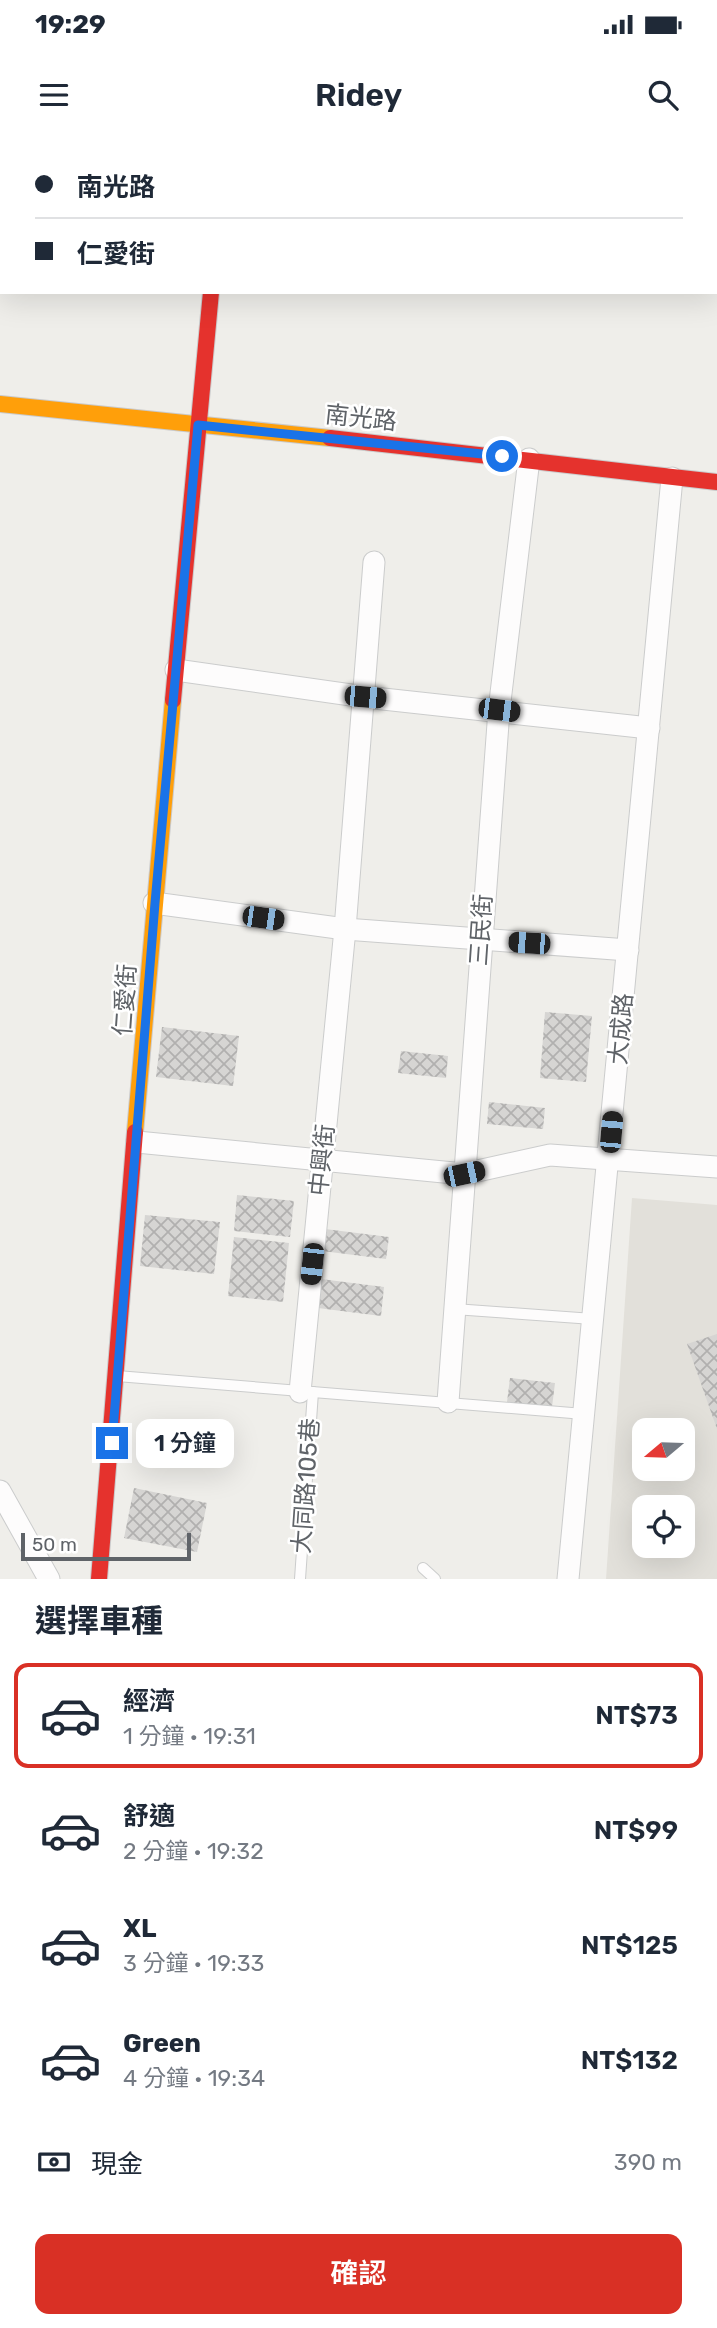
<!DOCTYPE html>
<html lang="zh-TW">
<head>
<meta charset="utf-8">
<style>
  body { margin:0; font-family:Rubik,"Noto Sans TC",sans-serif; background:#f2f2f3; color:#1f2937; height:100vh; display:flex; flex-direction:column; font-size:26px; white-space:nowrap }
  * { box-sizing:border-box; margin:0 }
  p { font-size:23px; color:#747a83 }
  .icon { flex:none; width:38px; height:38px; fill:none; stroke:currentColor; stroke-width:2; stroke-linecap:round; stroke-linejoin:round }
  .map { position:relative; height:1439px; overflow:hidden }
  .side { display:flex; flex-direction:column; background:#fff; flex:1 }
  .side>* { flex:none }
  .banner { position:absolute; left:0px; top:0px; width:718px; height:154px; box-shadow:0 7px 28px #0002; display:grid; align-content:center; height:154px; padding:0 35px; background:#fff }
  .needle { width:46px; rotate:251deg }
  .fabs { position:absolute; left:632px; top:1278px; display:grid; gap:14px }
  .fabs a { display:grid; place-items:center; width:63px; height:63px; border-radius:14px; background:#fff; box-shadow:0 7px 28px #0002; font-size:35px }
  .scale { position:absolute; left:21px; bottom:18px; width:170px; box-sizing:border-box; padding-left:7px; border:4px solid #5f6368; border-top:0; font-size:19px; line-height:24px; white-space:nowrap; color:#5f6368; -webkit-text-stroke:5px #fff; paint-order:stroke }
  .end { position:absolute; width:32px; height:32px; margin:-16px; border:9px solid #1a73e8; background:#fff; box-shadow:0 0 0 4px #fff }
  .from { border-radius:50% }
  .bubble { position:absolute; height:49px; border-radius:14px; background:#fff; box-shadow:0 7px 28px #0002; font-size:23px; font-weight:600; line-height:49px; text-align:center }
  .car { position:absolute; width:21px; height:42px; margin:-21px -10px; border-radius:9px; box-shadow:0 0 5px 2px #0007; background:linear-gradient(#222 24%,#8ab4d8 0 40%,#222 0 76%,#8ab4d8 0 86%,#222 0) }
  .banner b { display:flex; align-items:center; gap:24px; height:66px; font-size:26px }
  .banner b+b { border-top:2px solid #e0e1e3 }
  .banner i { width:18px; height:18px; background:#1f2937 }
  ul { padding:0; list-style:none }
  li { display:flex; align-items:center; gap:21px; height:105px; margin:0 14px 10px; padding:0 21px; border:4px solid transparent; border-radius:14px }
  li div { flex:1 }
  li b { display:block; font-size:26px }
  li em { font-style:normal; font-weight:600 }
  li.active { border-color:#d93025 }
  li>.icon { width:63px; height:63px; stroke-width:1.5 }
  h2 { padding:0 35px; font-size:32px; line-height:84px }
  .pay { display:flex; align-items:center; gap:18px; height:77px; padding:0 35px; font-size:26px }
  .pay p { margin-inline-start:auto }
  .action { display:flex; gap:14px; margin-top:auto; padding:14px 35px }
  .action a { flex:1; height:80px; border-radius:14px; background:#d93025; color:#fff; font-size:28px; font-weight:600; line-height:80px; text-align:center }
  .status { display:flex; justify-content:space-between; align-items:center; height:49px; padding:0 35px; background:#fff; direction:ltr }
  .status svg { height:19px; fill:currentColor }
  header { display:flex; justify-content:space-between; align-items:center; height:91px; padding:0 35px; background:#fff; font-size:32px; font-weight:600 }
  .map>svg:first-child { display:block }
</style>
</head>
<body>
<div class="status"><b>19:29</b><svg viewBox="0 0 49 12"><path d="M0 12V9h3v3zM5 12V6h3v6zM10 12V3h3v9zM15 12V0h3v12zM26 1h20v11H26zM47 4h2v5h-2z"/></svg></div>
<header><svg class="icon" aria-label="menu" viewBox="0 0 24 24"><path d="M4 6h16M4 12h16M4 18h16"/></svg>Ridey<svg class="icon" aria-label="search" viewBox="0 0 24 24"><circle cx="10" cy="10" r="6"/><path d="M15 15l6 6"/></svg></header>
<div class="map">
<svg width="717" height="1439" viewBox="0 0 717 1439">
  <defs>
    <pattern id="building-cross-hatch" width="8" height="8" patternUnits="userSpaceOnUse" patternTransform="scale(1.75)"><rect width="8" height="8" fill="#d6d5d3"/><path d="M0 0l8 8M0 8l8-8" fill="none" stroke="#b1b0af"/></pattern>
  </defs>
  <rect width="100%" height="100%" fill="#efeeea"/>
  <!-- education -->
  <path fill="#e2e0da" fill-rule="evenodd" d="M632,1058L717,1065V1439H606ZM644,1290H682V1328H644ZM644,1367H682V1405H644Z"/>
  <!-- building -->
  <g fill="url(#building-cross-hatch)">
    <polygon points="545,872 592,876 586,942 540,938"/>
    <polygon points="162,887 239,896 233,946 156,937"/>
    <polygon points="401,911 448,916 446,938 398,933"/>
    <polygon points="489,962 545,968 543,989 487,984"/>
    <polygon points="237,1055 294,1061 290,1097 234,1091"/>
    <polygon points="145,1075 220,1082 214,1134 140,1126"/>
    <polygon points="325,1089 389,1097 386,1119 322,1111"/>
    <polygon points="234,1097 289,1103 283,1162 228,1156"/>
    <polygon points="321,1139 384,1147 381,1176 318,1168"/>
    <polygon points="717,1194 717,1289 687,1204"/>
    <polygon points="510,1238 555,1243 551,1275 506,1270"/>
    <polygon points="134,1348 207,1363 197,1412 124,1398"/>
  </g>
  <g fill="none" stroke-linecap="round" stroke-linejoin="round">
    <!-- lane casing -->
    <g stroke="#cbcccc" stroke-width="12">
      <g id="lane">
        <polyline points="635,2 635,0"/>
        <polyline points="454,1169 593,1179"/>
        <polyline points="117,1236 584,1274"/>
        <polyline points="423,1428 435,1439"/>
        <polyline points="300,1439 313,1252"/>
      </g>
    </g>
    <!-- street casing -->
    <g stroke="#cbcccc" stroke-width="23">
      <g id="street">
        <polyline points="0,12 2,13"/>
        <polyline points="176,530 365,557 649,588"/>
        <polyline points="154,763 345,789 628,810"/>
        <polyline points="137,1002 464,1034 550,1015 717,1027"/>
        <polyline points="300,1252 345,789 374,422"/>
        <polyline points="448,1262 499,570 529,319"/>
        <polyline points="0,1351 49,1439"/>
        <polyline points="568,1439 672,338"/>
      </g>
    </g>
    <!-- slow casing -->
    <g stroke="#cacacb" stroke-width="18">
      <g id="slow">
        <polyline points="716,39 717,39"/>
        <polyline points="0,264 330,298"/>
        <polyline points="135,992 173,560"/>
      </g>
    </g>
    <!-- jam casing -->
    <g stroke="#cacacb" stroke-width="18">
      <g id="jam">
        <polyline points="217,0 218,2"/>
        <polyline points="330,298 717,342"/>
        <polyline points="173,560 211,152"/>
        <polyline points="99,1439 135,992"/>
      </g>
    </g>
    <!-- lane -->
    <use href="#lane" stroke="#fdfcfc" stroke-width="10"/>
    <!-- street -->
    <use href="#street" stroke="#fdfcfc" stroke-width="21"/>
    <!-- slow -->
    <use href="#slow" stroke="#ff9f0a" stroke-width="16"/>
    <!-- jam -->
    <use href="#jam" stroke="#e5322d" stroke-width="16"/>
  </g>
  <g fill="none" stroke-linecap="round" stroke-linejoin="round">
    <!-- route -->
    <polyline stroke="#1a73e8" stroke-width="9" points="112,1303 155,763 198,285 502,316"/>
  </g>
  <g text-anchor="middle" stroke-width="5" stroke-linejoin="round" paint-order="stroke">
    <!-- street labels -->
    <g font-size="24" fill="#5f6368" stroke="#fff">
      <text transform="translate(361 278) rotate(6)" y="8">南光路</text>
      <text transform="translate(481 790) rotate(-86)" y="8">三民街</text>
      <text transform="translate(125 860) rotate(-86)" y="8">仁愛街</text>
      <text transform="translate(621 889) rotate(-85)" y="8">大成路</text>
      <text transform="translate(322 1020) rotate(-84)" y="8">中興街</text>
      <text transform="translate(306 1346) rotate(-86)" y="8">大同路105巷</text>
    </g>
  </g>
</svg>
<div class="fabs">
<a><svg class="needle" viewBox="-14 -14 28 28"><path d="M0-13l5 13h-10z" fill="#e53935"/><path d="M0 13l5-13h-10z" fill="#747a83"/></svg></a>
<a><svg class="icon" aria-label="locate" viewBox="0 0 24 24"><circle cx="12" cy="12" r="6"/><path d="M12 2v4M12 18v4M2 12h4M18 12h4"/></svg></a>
</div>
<div class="scale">50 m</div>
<i class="end from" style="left:502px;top:316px"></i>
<i class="end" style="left:112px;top:1303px"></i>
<div class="bubble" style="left:136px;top:1279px;width:98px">1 分鐘</div>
<i class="car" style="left:365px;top:557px;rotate:95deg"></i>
<i class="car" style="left:499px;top:570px;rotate:97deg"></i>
<i class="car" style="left:263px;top:778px;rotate:98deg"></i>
<i class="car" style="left:529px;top:803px;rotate:274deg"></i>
<i class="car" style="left:611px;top:992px;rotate:5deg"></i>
<i class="car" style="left:464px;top:1034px;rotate:78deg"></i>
<i class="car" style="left:312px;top:1124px;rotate:186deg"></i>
<div class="banner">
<b><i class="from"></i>南光路</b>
<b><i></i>仁愛街</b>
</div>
</div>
<section class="side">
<h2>選擇車種</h2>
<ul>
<li class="active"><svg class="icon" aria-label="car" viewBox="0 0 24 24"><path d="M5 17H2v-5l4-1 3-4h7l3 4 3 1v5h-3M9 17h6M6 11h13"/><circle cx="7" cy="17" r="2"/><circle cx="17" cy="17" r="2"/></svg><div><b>經濟</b><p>1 分鐘 · 19:31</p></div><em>NT$73</em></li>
<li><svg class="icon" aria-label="car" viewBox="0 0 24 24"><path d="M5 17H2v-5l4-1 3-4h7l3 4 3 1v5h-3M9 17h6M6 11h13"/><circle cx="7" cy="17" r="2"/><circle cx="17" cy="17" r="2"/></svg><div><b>舒適</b><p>2 分鐘 · 19:32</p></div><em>NT$99</em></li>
<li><svg class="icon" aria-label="car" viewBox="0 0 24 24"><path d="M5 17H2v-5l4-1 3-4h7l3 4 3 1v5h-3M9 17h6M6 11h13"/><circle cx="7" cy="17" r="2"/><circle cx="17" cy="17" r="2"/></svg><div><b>XL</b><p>3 分鐘 · 19:33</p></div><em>NT$125</em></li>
<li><svg class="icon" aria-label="car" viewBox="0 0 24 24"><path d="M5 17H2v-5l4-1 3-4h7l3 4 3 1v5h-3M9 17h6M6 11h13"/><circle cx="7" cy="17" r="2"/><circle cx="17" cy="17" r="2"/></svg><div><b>Green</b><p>4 分鐘 · 19:34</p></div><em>NT$132</em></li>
</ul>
<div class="pay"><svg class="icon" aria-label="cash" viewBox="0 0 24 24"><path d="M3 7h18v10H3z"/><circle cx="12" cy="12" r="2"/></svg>現金<p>390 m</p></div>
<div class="action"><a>確認</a></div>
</section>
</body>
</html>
